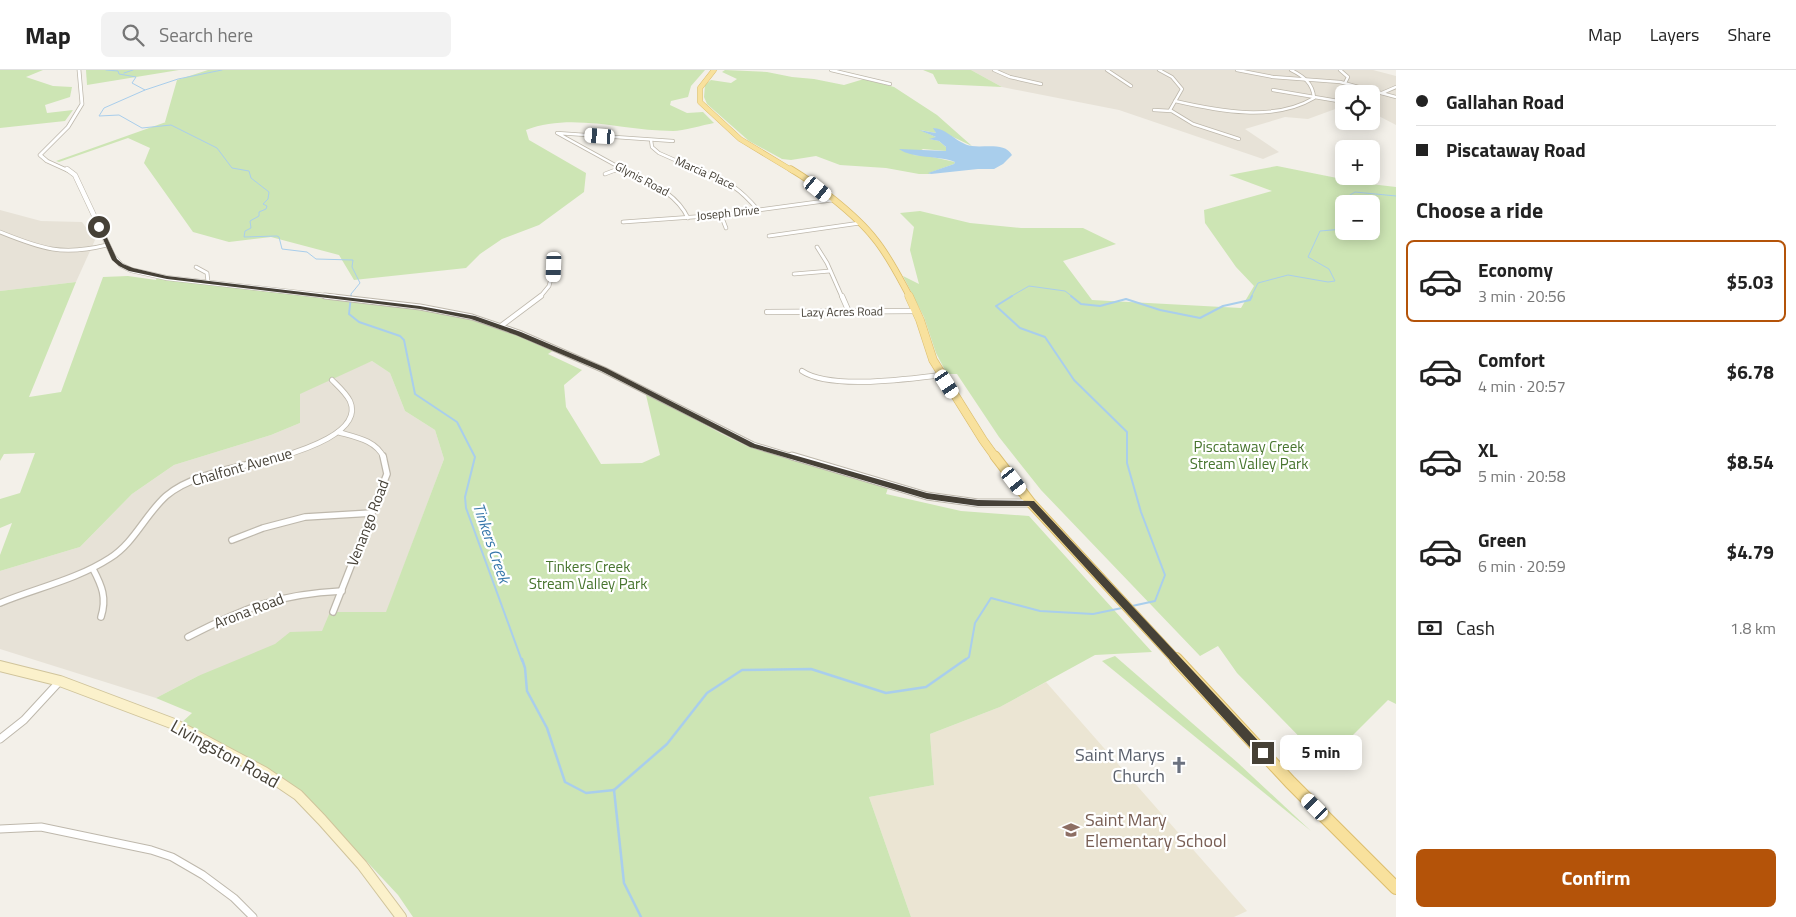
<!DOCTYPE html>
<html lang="en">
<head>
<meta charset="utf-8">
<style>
  body { margin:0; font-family:"Titillium Web",sans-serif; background:#f2f2f2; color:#222; height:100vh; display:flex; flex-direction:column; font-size:19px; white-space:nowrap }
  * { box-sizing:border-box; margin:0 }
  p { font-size:16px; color:#767676 }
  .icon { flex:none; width:28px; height:28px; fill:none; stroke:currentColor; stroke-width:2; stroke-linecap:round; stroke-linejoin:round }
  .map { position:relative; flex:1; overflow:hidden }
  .drawer { display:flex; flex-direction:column; background:#fff; width:400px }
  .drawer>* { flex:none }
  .top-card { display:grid; align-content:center; height:110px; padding:0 20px; background:#fff }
  .tools { position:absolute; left:1335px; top:15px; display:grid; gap:10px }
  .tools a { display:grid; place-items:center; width:45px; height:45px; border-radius:8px; background:#fff; box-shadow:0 2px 12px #0003; font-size:25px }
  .end { position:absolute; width:22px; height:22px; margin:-11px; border:6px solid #464137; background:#fff; box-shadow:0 0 0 2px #fff }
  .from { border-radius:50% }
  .bubble { position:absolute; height:35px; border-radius:8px; background:#fff; box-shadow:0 2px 12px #0003; font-size:16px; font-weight:700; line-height:35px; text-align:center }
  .car { position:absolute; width:15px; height:30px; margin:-15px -8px; border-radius:6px; box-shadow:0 0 4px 1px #0007; background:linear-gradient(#fff 24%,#345 0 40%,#fff 0 76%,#345 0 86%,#fff 0) }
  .top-card b { display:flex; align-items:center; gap:18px; height:48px; font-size:19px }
  .top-card b+b { border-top:1px solid #e0e0e0 }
  .top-card i { width:12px; height:12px; background:#222 }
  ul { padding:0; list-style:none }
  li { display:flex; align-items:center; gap:15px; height:82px; margin:0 10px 8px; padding:0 10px; border:2px solid transparent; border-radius:8px }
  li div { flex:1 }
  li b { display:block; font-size:19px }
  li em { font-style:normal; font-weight:700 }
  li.selected { border-color:#b45309 }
  li>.icon { width:45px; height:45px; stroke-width:1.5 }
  h2 { padding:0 20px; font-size:22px; line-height:60px }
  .pay { display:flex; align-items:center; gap:12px; height:55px; padding:0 20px; font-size:19px }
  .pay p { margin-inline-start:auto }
  .primary-button { display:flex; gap:10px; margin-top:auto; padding:10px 20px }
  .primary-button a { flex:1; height:58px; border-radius:8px; background:#b45309; color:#fff; font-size:20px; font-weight:700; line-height:58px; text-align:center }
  header { display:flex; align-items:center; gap:30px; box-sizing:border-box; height:70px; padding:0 25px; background:#fff; border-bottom:1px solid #e0e0e0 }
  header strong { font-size:24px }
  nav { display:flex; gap:28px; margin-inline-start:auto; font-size:18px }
  .search { width:350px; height:45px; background:#f2f2f2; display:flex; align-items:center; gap:12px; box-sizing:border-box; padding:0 18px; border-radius:8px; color:#767676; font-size:19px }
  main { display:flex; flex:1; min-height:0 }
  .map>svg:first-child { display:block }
</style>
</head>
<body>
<header>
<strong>Map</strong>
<div class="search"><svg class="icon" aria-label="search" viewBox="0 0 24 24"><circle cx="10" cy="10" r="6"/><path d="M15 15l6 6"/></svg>Search here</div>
<nav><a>Map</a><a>Layers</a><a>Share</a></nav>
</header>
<main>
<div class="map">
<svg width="1396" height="847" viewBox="0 0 1396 847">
  <rect width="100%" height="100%" fill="#f3f0e9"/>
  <!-- residential -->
  <g fill="#e7e2d7">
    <polygon points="971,0 1373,0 1396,6 1396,55 1371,42 1371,24 1344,24 1344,38 1338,38 1308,49 1285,47 1245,59 1279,82 1263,89 1119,40 1002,17"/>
    <polygon points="0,140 41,151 82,152 95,170 76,212 0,221"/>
    <polygon points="372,291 390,303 405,341 435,360 444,389 381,557 198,606 156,628 0,579 0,501 80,477 132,424 174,395 271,365 300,353 300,318"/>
  </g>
  <!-- education -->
  <polygon fill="#ebe5d3" points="1046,612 1247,841 1234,847 911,847 869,727 934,715 930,664 1000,637"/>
  <!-- green -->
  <g fill="#cde5b4" fill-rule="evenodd">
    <polygon points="0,0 43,0 26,7 53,16 72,17 70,27 45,35 47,43 73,40 65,51 0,58"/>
    <polygon points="86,0 179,0 87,15"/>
    <path d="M208,0H705L691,16L688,27L671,31L670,35L687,43L703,42L714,53C703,55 683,61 673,61C624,61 572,42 526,60L529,70L586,103L584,122L539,155L502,169L480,184L466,198L354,210L339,185L271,167L229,172L193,162L144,93L150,78L128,68L59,92L56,91L166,52H165L177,10Z"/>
    <polygon points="725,0 767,2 792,7 814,9 844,15 864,9 894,17 937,45 972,76 934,58 936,63 920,60 936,67 937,68 930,69 939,71 946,77 946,81 923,79 913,85 928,86 955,92 954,94 929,103 931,104 919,104 886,98 840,95 816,86 791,90 782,89 749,71 707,34 704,27 705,15 711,10 731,13 737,9 722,2"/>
    <polygon points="923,0 971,0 1002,17 938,14 933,4"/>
    <path d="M1277,96L1362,113L1396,117V634L1388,630L1325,693L1237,603L1218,576L1200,586L1041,420L999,367L957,304H947L936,283L924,247L903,206L919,214L910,180L914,157L900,143L920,141L970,153L1021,158H1083L1116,174L1063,191L1092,230L1241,238L1254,216L1236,197L1205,153L1204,140L1272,121L1229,105ZM1344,134H1371V161H1344Z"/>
    <polygon points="128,206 156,210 157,207 428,240 489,252 554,280 548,284 582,300 564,315 566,337 601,394 642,393 660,385 646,325 648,324 722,364 747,376 888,418 886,424 961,441 1029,446 1152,582 1095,585 1000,637 930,664 934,715 869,727 911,847 413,847 398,825 328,750 247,688 180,654 192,643 156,628 198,606 275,574 290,562 322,561 330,542 386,542 444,389 435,360 405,341 390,303 372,291 300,324 300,353 271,365 174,395 132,424 80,477 0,501 0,485 12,453 0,458 0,429 20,423 35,383 4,384 0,391 0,221 76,212 29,327 61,322 103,207"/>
    <polygon points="1115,586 1238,693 1311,761 1102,591"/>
  </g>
  <!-- water -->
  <path fill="#a9ceec" d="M933,58C947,58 957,74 972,76C984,78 1005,72 1012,85L1003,94L994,99H978L931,104L928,103L954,94L955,92C938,85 913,89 899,79L946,81V77L939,71L929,69L936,67L919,60L936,63Z"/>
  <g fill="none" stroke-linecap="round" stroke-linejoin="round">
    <!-- stream-far2 -->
    <g stroke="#a9ceec" stroke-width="1">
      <polyline points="106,0 118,1 119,4 136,7 132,13 145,20 104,38 99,46 119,45 142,58 171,55 217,78 232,98 249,101 251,108 269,122 268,129 263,134 267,136 266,139 259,142 259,146 250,151 251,158 245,161 244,167 277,166 279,167 282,179 307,182 316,189 353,190 352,197 360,213 351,224 351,227"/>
      <polyline points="124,3 133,0"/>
      <polyline points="145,20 178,9 222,0"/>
      <polyline points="1345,134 1345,128 1355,122 1396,126"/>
      <polyline points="1010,227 1029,216 1065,221 1073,227"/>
      <polyline points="1251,227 1258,213 1288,205 1328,212 1335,211 1329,199 1308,187 1320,161 1344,159"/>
    </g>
    <!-- stream-far1 -->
    <g stroke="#a9ceec" stroke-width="2">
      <polyline points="351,226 349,244 359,252 400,266 404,270 415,324 457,352 475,387 465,427 466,438 522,591"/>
      <polyline points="1012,226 996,236 1020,258 1045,267 1074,310 1127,362 1127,393 1141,442 1165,505 1155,531 1132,536"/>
      <polyline points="1071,226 1081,234 1100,236 1126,229 1160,240 1200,248 1223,236 1250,230 1252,226"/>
      <polyline points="964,591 969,587 975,553 991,528 1040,541 1093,544 1122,538"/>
    </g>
    <!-- stream -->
    <g stroke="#a9ceec" stroke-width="2.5">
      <polyline points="522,589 525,598 527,621 547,658 565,712 586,723 614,720"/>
      <polyline points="614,720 667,674 707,623 742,600 811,599 886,623 926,617 966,589"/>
      <polyline points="614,720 624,813 641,847"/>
    </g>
    <!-- minor-far4 casing -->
    <g stroke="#beb8ac" stroke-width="4">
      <g id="minor-far4">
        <polyline points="831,0 890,14"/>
        <polyline points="994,0 1010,7 1041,14"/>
        <polyline points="1107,0 1131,16"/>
        <polyline points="1159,0 1172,7 1182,19 1170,40 1193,54 1239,69"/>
        <polyline points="1237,0 1273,7 1340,12 1396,27"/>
        <polyline points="1340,0 1348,7 1345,13"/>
        <polyline points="1273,20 1344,32"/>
        <polyline points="1382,23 1396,17"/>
        <path d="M1175,31C1218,41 1274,52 1314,28C1313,13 1303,6 1291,0"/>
        <polyline points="1154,40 1171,41"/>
        <polyline points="651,70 652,77 659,83 700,101"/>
        <polyline points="614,101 622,98"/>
        <polyline points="626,101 557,63 673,71"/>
      </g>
    </g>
    <!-- minor-far3 casing -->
    <g stroke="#beb8ac" stroke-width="4.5">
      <g id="minor-far3">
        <path d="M624,99C648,112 676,122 688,148"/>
        <path d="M697,99C727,112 737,115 758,140"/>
        <polyline points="605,104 618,99"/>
        <polyline points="721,145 726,158"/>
        <polyline points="623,152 721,145 832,130"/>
        <path d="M0,162C42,179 62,186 107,175"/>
        <polyline points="769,166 860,153"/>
        <polyline points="817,177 827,193 842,227"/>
        <polyline points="196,197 207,203 208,212"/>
        <polyline points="794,204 830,201"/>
        <polyline points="540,227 549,216 554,197"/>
      </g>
    </g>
    <!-- minor-far2 casing -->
    <g stroke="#beb8ac" stroke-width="6">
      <g id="minor-far2">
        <polyline points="842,226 849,242"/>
        <polyline points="767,242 916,241"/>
        <polyline points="501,256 541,226"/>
        <path d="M802,301C830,320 907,309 941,305"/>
        <path d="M338,362C355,367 376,370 384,388"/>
        <path d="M277,388C297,382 364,363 350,331C346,323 338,316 332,310"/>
      </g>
    </g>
    <!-- minor-far1 casing -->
    <g stroke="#beb8ac" stroke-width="8">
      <g id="minor-far1">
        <polyline points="232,470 263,458 305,447 372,443"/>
        <path d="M93,499C102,516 107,528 101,547"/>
        <path d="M0,533C36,518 76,510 110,488C134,473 145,445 166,426C194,402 245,397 281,386"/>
        <polyline points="333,542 387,404 383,386"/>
        <path d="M188,567C244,538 278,524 342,521"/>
      </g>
    </g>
    <!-- minor casing -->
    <g stroke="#beb8ac" stroke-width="9">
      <g id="minor">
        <polyline points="0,669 24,650 60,611"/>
        <polyline points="0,759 41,757 151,780 172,787 203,805 234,828 253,847"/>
      </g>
    </g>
    <!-- tertiary-far3 casing -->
    <g stroke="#beb8ac" stroke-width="4.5">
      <polyline id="tertiary-far3" points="69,101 47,91 40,85 68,57 82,34 79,0"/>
    </g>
    <!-- tertiary-far2 casing -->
    <g stroke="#beb8ac" stroke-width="5.5">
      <polyline id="tertiary-far2" points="67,99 75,105 113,186 121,195 131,200 167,208 335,227"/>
    </g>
    <!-- tertiary-far1 casing -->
    <g stroke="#beb8ac" stroke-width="7">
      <polyline id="tertiary-far1" points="325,226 420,237 472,247 519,263 604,300 753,375 796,388"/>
    </g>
    <!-- tertiary casing -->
    <g stroke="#beb8ac" stroke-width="9">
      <polyline id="tertiary" points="792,386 927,426 978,433 1031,433"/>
    </g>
    <!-- secondary casing -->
    <g stroke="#d0c49b" stroke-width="12">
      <polyline id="secondary" points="0,596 60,611 174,654 264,702 298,725 322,750 362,795 401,847"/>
    </g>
    <!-- primary-far4 casing -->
    <g stroke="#dcbe6e" stroke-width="5.5">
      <polyline id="primary-far4" points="714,0 700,18 700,32 740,69 793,101"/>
    </g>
    <!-- primary-far3 casing -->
    <g stroke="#dcbe6e" stroke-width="7">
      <path id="primary-far3" d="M791,99C816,114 856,145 874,168C889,186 899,207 910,227"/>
    </g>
    <!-- primary-far2 casing -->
    <g stroke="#dcbe6e" stroke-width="9">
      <polyline id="primary-far2" points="909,226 920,250 933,290 983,370 996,388"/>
    </g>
    <!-- primary-far1 casing -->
    <g stroke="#dcbe6e" stroke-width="11">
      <polyline id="primary-far1" points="995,386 1031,433 1177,591"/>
    </g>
    <!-- primary casing -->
    <g stroke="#dcbe6e" stroke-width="14">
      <polyline id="primary" points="1176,589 1290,712 1396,818"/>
    </g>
    <!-- minor-far4 -->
    <use href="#minor-far4" stroke="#fff" stroke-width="2.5"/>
    <!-- minor-far3 -->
    <use href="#minor-far3" stroke="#fff" stroke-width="3"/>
    <!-- minor-far2 -->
    <use href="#minor-far2" stroke="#fff" stroke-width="4.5"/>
    <!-- minor-far1 -->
    <use href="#minor-far1" stroke="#fff" stroke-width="5.5"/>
    <!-- minor -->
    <use href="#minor" stroke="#fff" stroke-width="7"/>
    <!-- tertiary-far3 -->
    <use href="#tertiary-far3" stroke="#fff" stroke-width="3"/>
    <!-- tertiary-far2 -->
    <use href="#tertiary-far2" stroke="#fff" stroke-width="4.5"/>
    <!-- tertiary-far1 -->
    <use href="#tertiary-far1" stroke="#fff" stroke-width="5"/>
    <!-- tertiary -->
    <use href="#tertiary" stroke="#fff" stroke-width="7"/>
    <!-- secondary -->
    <use href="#secondary" stroke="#fbf1cb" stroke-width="10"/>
    <!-- primary-far4 -->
    <use href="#primary-far4" stroke="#f8e19d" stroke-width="4.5"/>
    <!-- primary-far3 -->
    <use href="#primary-far3" stroke="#f8e19d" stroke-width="5.5"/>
    <!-- primary-far2 -->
    <use href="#primary-far2" stroke="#f8e19d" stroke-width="8"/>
    <!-- primary-far1 -->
    <use href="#primary-far1" stroke="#f8e19d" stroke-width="9"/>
    <!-- primary -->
    <use href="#primary" stroke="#f8e19d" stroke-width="12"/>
  </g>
  <!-- route -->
  <polygon fill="#464137" points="97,155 102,157 117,189 123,194 133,198 167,206 420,236 475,246 521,262 606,298 755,374 927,423 978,430 1034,431 1267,680 1269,683 1267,687 1263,689 1259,687 1029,436 978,436 927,429 750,377 601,301 516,265 471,249 420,239 167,209 129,201 119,196 112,190"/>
  <!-- icons -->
  <defs>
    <g id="church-bare" transform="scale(1.35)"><path d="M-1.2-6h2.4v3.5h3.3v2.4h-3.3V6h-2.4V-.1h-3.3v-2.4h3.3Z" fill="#6b7280" stroke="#fff" stroke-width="2.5" paint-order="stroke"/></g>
    <g id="school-bare" transform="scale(1.35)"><path d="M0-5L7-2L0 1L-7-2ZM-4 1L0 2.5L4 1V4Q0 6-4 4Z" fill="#8d6e63" stroke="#fff" stroke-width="2.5" paint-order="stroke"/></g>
  </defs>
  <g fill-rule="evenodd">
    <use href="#church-bare" x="1179" y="695"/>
    <use href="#school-bare" x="1071" y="760"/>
  </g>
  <g text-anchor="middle" stroke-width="4.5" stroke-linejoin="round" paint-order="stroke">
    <!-- far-street labels -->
    <g font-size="12" fill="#464137" stroke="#fff">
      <text transform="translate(705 103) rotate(24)" y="4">Marcia Place</text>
      <text transform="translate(642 109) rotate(28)" y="4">Glynis Road</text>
      <text transform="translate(728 143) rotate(-6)" y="4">Joseph Drive</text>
      <text transform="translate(842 242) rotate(-1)" y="4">Lazy Acres Road</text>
    </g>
    <!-- park labels -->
    <g font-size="15" fill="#47742e" stroke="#fff">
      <text x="1249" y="382">Piscataway Creek<tspan x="1249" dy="17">Stream Valley Park</tspan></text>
      <text x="588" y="502">Tinkers Creek<tspan x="588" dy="17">Stream Valley Park</tspan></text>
    </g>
    <!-- street labels -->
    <g font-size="15" fill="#464137" stroke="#fff">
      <text transform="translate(242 397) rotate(-16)" y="5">Chalfont Avenue</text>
      <text transform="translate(368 453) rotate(-69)" y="5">Venango Road</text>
      <text transform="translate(249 541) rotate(-21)" y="5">Arona Road</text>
    </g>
    <!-- water labels -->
    <g font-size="16" font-style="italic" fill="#3777ab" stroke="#fff">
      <text transform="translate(492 473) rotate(71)" y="6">Tinkers Creek</text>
    </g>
    <!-- near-street labels -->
    <g font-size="18" fill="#464137" stroke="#fff">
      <text transform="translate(225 684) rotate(29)" y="6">Livingston Road</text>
    </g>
    <!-- near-worship labels -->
    <g font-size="18" fill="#5b616d" stroke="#fff" text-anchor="end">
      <text x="1165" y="691">Saint Marys<tspan x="1165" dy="21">Church</tspan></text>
    </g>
    <!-- near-education labels -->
    <g font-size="18" fill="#785e54" stroke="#fff" text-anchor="start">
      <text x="1085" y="756">Saint Mary<tspan x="1085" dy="21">Elementary School</tspan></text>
    </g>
  </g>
</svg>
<div class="tools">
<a><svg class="icon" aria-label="locate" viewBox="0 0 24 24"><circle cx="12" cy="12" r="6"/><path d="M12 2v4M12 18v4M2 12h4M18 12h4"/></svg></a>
<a>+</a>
<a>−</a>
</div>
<i class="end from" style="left:99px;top:157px"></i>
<i class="end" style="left:1263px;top:683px"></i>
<div class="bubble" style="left:1280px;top:665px;width:82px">5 min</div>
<i class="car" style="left:600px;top:66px;rotate:274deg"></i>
<i class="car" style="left:818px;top:119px;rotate:129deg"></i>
<i class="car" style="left:554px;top:197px;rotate:182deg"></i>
<i class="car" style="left:947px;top:314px;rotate:147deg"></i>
<i class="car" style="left:1014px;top:411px;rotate:143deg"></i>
<i class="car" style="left:1315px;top:737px;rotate:315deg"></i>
</div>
<section class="drawer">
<div class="top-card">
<b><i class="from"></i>Gallahan Road</b>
<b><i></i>Piscataway Road</b>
</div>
<h2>Choose a ride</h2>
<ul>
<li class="selected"><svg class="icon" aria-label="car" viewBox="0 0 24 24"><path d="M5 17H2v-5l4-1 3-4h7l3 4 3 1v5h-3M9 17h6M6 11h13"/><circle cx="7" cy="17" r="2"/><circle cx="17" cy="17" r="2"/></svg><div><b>Economy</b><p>3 min · 20:56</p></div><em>$5.03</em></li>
<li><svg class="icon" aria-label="car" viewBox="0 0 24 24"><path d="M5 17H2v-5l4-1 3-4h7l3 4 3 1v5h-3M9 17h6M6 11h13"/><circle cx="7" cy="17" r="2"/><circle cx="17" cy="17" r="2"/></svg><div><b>Comfort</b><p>4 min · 20:57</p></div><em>$6.78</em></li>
<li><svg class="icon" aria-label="car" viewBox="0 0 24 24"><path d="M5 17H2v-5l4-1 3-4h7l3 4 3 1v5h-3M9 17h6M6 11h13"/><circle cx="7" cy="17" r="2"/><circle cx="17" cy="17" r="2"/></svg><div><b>XL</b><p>5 min · 20:58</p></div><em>$8.54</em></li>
<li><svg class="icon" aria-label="car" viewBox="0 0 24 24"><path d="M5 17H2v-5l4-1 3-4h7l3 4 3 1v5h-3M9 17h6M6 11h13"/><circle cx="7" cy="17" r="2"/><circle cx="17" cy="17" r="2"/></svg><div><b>Green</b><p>6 min · 20:59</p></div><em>$4.79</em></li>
</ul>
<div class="pay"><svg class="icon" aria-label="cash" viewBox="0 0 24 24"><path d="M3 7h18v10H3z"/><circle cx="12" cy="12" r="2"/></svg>Cash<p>1.8 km</p></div>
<div class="primary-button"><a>Confirm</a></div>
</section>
</main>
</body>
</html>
